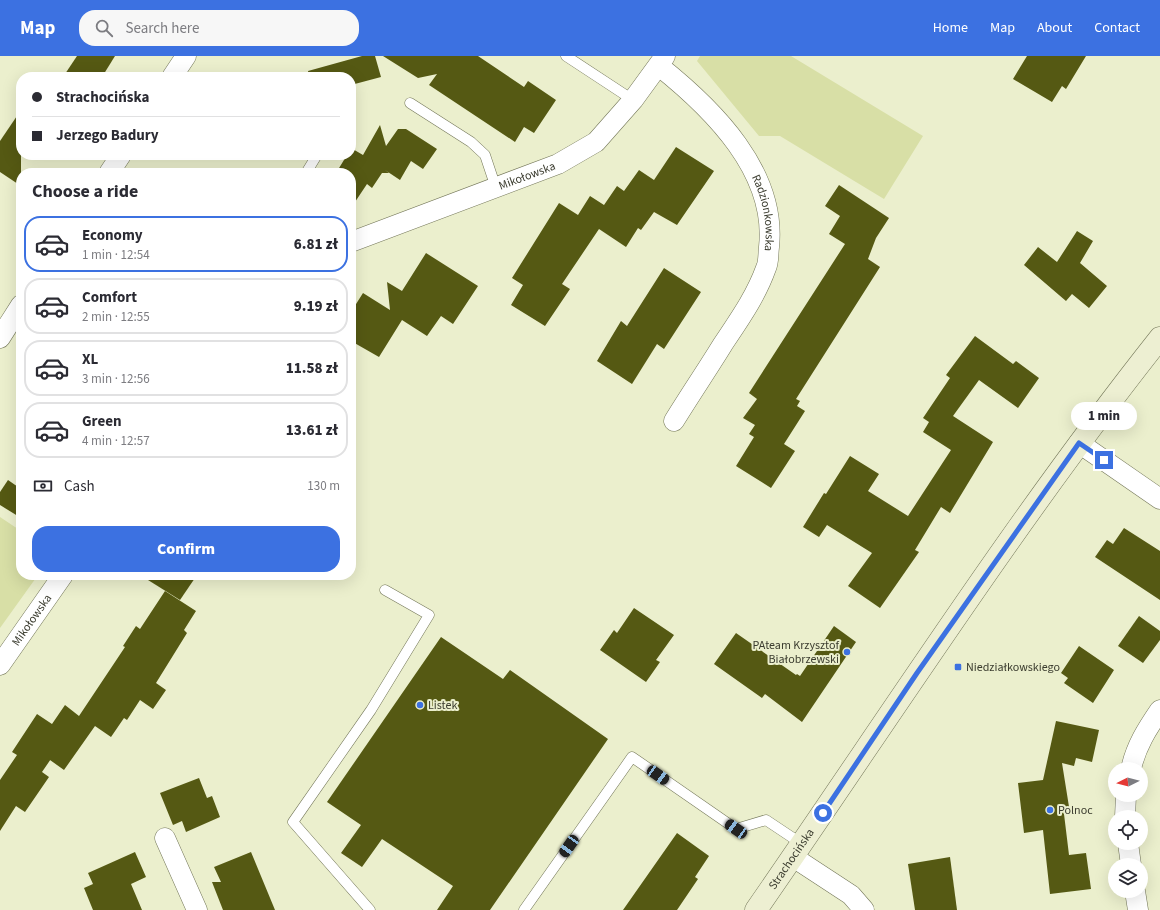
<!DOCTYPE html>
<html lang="en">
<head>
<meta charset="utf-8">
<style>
  body { margin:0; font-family:"Source Sans 3",sans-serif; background:#f7f7f7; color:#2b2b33; height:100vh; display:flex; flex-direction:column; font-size:15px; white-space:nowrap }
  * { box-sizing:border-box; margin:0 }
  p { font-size:13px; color:#7c7c81 }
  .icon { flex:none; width:22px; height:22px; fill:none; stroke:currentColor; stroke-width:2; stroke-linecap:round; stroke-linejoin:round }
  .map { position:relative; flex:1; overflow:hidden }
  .panel { position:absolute; left:16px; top:112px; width:340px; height:412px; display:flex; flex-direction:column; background:#fff; border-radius:16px; box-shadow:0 4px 16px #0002 }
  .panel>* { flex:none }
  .guide { position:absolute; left:16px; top:16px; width:340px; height:88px; border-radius:16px; box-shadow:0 4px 16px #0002; display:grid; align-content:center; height:88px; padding:0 16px; background:#fff }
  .needle { width:26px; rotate:264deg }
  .fabs { position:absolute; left:1108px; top:706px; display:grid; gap:8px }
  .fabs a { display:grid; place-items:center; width:40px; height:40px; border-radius:50%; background:#fff; box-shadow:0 4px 16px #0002; font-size:20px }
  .end { position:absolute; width:18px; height:18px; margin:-9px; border:5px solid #3c71e1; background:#fff; box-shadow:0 0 0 2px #fff }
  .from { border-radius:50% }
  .bubble { position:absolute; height:28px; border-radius:14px; background:#fff; box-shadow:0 4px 16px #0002; font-size:13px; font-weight:800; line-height:28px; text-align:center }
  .car { position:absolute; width:12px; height:24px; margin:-12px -6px; border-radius:5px; box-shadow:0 0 3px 1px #0007; background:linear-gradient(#222 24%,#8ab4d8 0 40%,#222 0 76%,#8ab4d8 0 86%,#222 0) }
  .guide b { display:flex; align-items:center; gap:14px; height:38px; font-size:15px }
  .guide b+b { border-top:1px solid #e1e1e2 }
  .guide i { width:10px; height:10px; background:#2b2b33 }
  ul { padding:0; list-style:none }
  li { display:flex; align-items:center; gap:12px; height:56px; margin:0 8px 6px; padding:0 8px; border:2px solid #e1e1e2; border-radius:16px }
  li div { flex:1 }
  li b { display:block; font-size:15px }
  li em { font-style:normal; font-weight:800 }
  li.on { border-color:#3c71e1 }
  li>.icon { width:36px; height:36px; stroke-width:1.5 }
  h2 { padding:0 16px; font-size:18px; line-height:48px }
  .pay { display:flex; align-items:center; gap:10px; height:44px; padding:0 16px; font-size:15px }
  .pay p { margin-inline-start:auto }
  .button { display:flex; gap:8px; margin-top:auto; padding:8px 16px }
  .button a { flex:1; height:46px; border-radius:16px; background:#3c71e1; color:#fff; font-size:16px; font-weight:800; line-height:46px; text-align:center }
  header { display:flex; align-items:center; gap:24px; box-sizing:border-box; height:56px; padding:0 20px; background:#3c71e1; color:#fff }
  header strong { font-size:19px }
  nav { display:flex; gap:22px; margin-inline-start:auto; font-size:14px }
  .search { width:280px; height:36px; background:#f7f7f7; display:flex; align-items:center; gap:10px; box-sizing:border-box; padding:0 14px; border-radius:16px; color:#7c7c81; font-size:15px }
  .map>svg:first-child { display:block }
</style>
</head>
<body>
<header>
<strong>Map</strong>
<div class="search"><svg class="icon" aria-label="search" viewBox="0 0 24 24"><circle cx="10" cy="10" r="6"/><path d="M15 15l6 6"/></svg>Search here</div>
<nav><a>Home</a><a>Map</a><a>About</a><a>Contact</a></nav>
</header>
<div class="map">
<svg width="1160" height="854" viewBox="0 0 1160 854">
  <rect width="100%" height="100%" fill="#ebefcd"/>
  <!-- green -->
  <g fill="#d8dfa6">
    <polygon points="700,0 791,0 923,80 884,143 780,80 759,80 697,5"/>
    <polygon points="0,461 21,475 21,519 38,519 0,572"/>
  </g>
  <!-- building -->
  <g fill="#555913">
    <polygon points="77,0 115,0 102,21 63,21"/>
    <polygon points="362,0 375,0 381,21 351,29 351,21 309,21 308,15"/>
    <polygon points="383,0 478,0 524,31 528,25 556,44 534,77 524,71 515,86 429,29 437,18 418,22"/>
    <polygon points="1027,0 1086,0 1066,33 1062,30 1052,46 1013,23"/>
    <polygon points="21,54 21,130 0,116 0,85"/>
    <polygon points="380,69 386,90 398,73 406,73 437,93 423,113 411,105 400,124 385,114 389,117 382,117 372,132 367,128 351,152 351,117 336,117 347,99 351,99 351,92 363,99"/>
    <polygon points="676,91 714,115 677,169 654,156 641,174 638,172 626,191 599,173 562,228 570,233 545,270 511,249 523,229 512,222 559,147 578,159 590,140 604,149 617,130 624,135 639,114 654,124"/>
    <polygon points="839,129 889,162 876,182 868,203 880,211 796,343 800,345 797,350 805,355 784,388 795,395 771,432 736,410 754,381 749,378 755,369 743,362 757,343 749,337 845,188 829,178 840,160 825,150"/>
    <polygon points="1077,175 1093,185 1080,207 1107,230 1089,252 1072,238 1066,245 1024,209 1038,191 1057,206"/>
    <polygon points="426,197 478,230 453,268 441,260 427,280 402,264 379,301 351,285 351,256 363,237 390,254 387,226 402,235"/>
    <polygon points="664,212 701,236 664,293 657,288 632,328 597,305 621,265 627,270"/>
    <polygon points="975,280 1013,308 1016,305 1039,322 1018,352 979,324 953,360 993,386 950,457 941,451 915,494 919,496 880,552 848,530 872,497 827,469 819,481 803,471 824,437 826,438 850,400 879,418 868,435 908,460 951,394 923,376 929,366 923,362 950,322 946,319"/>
    <polygon points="8,424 21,433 21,462 0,449 0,436"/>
    <polygon points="1124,472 1160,495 1160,544 1095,501 1107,484 1113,488"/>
    <polygon points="140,519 197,519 180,544"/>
    <polygon points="165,535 196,555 184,574 187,577 156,627 166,634 153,653 140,644 127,664 124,662 111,681 95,670 64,714 50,704 55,697 42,716 49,721 25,756 16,750 0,775 0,724 17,699 12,696 37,658 52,668 65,649 79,660 125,591 123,590 136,570 140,573"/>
    <polygon points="634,552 674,579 656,604 660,606 646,626 600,594 614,574 617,577"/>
    <polygon points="1139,560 1160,575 1160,584 1143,607 1118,590"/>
    <polygon points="834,570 856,586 802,666 765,638 762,642 714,608 736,577 796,619 797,618 800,620"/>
    <polygon points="441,581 503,623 510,614 608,683 490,854 437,854 453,830 382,783 362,811 341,797 361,769 327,746"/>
    <polygon points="1079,590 1114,614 1093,647 1064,627 1068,622 1061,617"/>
    <polygon points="1056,665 1099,674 1092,706 1076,702 1074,710 1062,707 1070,757 1064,758 1069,799 1086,797 1091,833 1050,838 1043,774 1024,777 1018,727 1043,724"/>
    <polygon points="199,722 207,742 212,740 220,761 186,776 182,765 173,769 160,737"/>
    <polygon points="677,777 709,800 695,821 698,823 677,854 623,854"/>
    <polygon points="135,796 146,821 131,828 142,854 93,854 84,832 93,828 88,817"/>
    <polygon points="251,796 275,854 223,854 212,826 221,826 214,811"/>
    <polygon points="950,801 957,854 915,854 908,808"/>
  </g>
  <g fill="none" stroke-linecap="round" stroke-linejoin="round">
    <!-- lane casing -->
    <g stroke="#737658" stroke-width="11">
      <g id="lane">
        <polyline points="566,0 633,44"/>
        <polyline points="410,47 471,86 485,99 496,132"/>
        <polyline points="306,117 317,99"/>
        <polyline points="370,854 293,766 371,654 429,559 385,534"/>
        <polyline points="524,854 632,701 736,773 766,764 802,788"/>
      </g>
    </g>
    <!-- street casing -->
    <g stroke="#737658" stroke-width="21">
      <g id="street">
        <path id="s1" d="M659,10C713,53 777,116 769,191C768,198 769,206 766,212C756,240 739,264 723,288C707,314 690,339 674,365"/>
        <polyline points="172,21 186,0"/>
        <polyline points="109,117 121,99"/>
        <path id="s2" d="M351,186L558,108L596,86L633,44L665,0"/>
        <polyline points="0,282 21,249"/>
        <polyline points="1079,387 1160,443"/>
        <path id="s3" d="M0,609L63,519"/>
        <path d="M1131,713C1136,690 1147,673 1160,654"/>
        <polyline points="1125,761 1126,739"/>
        <polyline points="165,782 197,854"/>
        <polyline points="1128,787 1131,809"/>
        <polyline points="793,801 851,839 864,854"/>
        <polyline points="1135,835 1138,854"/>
      </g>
    </g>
    <!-- secondary casing -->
    <g stroke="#737658" stroke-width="23">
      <g id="secondary">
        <path id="s4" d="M756,854C889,662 1015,465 1160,282"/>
      </g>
    </g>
    <!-- lane -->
    <use href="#lane" stroke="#fff" stroke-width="10"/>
    <!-- street -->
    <use href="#street" stroke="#fff" stroke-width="20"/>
    <!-- secondary -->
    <use href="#secondary" stroke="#edefd2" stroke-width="22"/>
  </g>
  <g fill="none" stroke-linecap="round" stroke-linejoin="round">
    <!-- route -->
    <polyline stroke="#3c71e1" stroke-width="5" points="823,757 917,617 1079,387 1104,404"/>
  </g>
  <!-- markers -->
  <g fill="#3c71e1" stroke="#ebefcd" stroke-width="1.5">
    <circle cx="847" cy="596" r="4"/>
    <rect x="954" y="607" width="8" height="8" rx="2"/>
    <circle cx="420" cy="649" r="4"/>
    <circle cx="1050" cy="754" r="4"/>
  </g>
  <g text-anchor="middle" stroke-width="4" stroke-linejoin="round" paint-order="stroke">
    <!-- street labels -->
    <g font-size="12" fill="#3b3c2f" stroke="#ebefcd">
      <text dy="4" stroke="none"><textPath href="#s2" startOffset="188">Mikołowska</textPath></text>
      <text dy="4" stroke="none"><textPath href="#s1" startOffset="186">Radzionkowska</textPath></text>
      <text dy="4" stroke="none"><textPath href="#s3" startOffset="55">Mikołowska</textPath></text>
      <text dy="4" stroke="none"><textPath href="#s4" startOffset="62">Strachocińska</textPath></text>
    </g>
    <!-- poi labels -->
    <g font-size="12" fill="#3b3c2f" stroke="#ebefcd" text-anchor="start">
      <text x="839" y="593" text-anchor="end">PAteam Krzysztof<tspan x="839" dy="14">Białobrzewski</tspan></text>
      <text x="966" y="615">Niedziałkowskiego</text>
      <text x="428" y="653">Listek</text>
      <text x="1058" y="758">Polnoc</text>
    </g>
  </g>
</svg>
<div class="fabs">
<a><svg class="needle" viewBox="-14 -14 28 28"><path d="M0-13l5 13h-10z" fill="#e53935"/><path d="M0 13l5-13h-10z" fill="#7c7c81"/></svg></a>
<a><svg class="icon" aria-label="locate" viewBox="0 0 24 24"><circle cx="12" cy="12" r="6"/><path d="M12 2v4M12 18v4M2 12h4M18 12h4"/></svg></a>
<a><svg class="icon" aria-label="layers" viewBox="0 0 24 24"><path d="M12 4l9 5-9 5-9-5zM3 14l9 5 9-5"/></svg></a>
</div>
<i class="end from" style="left:823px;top:757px"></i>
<i class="end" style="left:1104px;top:404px"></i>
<div class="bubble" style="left:1071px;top:346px;width:66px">1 min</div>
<i class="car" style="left:658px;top:719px;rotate:125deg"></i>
<i class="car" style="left:736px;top:773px;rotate:305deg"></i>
<i class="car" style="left:569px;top:790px;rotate:215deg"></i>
<div class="guide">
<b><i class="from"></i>Strachocińska</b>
<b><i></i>Jerzego Badury</b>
</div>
<section class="panel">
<h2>Choose a ride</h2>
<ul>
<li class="on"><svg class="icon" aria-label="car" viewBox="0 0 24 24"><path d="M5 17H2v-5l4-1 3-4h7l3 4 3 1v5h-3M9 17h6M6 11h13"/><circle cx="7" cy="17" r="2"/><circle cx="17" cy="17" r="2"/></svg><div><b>Economy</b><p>1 min · 12:54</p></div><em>6.81 zł</em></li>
<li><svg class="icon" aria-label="car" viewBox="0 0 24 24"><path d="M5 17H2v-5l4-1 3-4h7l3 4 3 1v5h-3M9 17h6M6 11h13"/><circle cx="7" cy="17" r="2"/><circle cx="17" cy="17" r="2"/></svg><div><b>Comfort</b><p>2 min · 12:55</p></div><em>9.19 zł</em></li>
<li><svg class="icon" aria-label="car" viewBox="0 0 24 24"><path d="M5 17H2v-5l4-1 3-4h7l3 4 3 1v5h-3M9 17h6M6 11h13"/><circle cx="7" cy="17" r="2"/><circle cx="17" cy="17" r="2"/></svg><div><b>XL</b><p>3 min · 12:56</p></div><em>11.58 zł</em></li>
<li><svg class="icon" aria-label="car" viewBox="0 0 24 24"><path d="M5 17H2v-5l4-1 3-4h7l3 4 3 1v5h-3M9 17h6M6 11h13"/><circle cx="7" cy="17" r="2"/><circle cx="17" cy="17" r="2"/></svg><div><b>Green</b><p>4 min · 12:57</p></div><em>13.61 zł</em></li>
</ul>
<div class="pay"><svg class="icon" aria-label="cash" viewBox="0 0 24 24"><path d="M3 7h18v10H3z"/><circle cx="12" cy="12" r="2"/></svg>Cash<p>130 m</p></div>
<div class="button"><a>Confirm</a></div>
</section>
</div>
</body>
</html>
